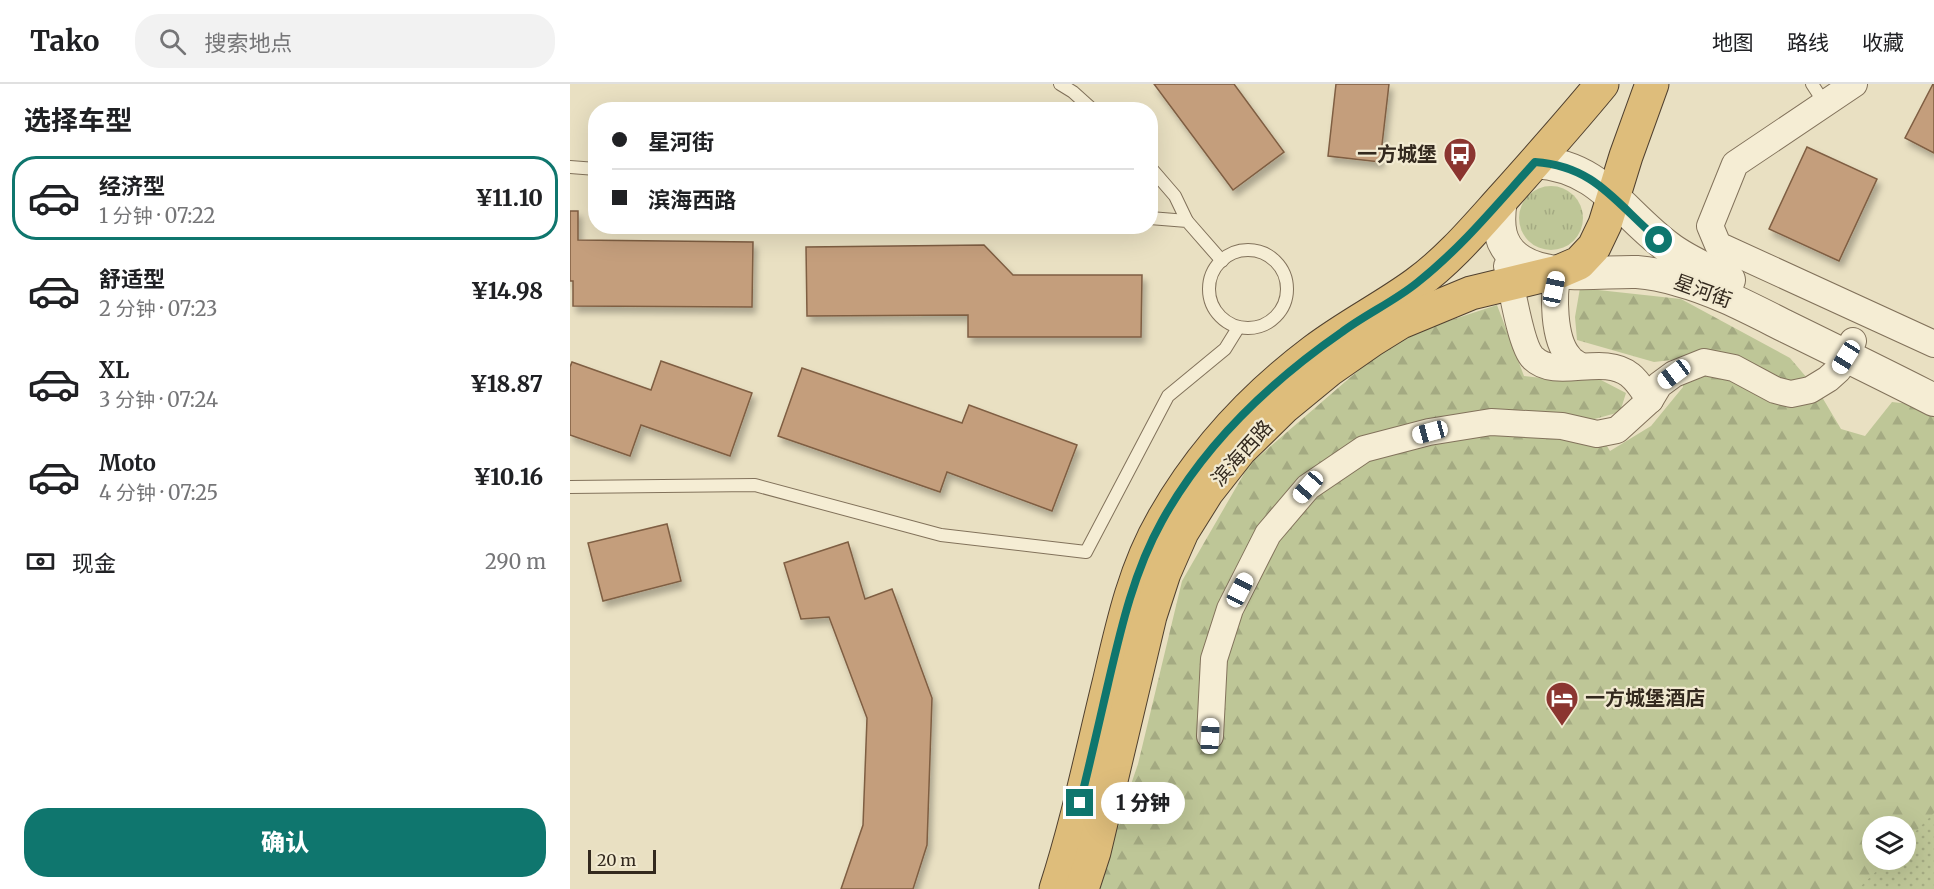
<!DOCTYPE html>
<html lang="zh">
<head>
<meta charset="utf-8">
<style>
  body { margin:0; font-family:Merriweather,"Noto Sans SC",serif; background:#f2f2f2; color:#202124; height:100vh; display:flex; flex-direction:column; font-size:22px; white-space:nowrap }
  * { box-sizing:border-box; margin:0 }
  p { font-size:20px; color:#757577 }
  .icon { flex:none; width:33px; height:33px; fill:none; stroke:currentColor; stroke-width:2; stroke-linecap:round; stroke-linejoin:round }
  .map { position:relative; flex:1; overflow:hidden }
  .side { display:flex; flex-direction:column; background:#fff; width:570px }
  .side>* { flex:none }
  .guide { position:absolute; left:18px; top:18px; width:570px; height:132px; border-radius:24px; box-shadow:0 6px 24px #0002; display:grid; align-content:center; height:132px; padding:0 24px; background:#fff }
  .tools { position:absolute; left:1292px; top:732px; display:grid; gap:12px }
  .tools a { display:grid; place-items:center; width:54px; height:54px; border-radius:50%; background:#fff; box-shadow:0 6px 24px #0002; font-size:30px }
  .scale { position:absolute; left:18px; bottom:15px; width:68px; box-sizing:border-box; padding-left:6px; border:3px solid #33291e; border-top:0; font-size:16px; line-height:21px; white-space:nowrap; color:#33291e; -webkit-text-stroke:4px #f2ead1; paint-order:stroke }
  .end { position:absolute; width:27px; height:27px; margin:-14px; border:8px solid #0f766e; background:#fff; box-shadow:0 0 0 3px #fff }
  .from { border-radius:50% }
  .bubble { position:absolute; height:42px; border-radius:21px; background:#fff; box-shadow:0 6px 24px #0002; font-size:20px; font-weight:800; line-height:42px; text-align:center }
  .car { position:absolute; width:18px; height:36px; margin:-18px -9px; border-radius:8px; box-shadow:0 0 4px 2px #0007; background:linear-gradient(#fff 24%,#345 0 40%,#fff 0 76%,#345 0 86%,#fff 0) }
  .guide b { display:flex; align-items:center; gap:21px; height:57px; font-size:22px }
  .guide b+b { border-top:2px solid #e0e0e0 }
  .guide i { width:15px; height:15px; background:#202124 }
  ul { padding:0; list-style:none }
  li { display:flex; align-items:center; gap:18px; height:84px; margin:0 12px 9px; padding:0 12px; border:3px solid transparent; border-radius:24px }
  li div { flex:1 }
  li b { display:block; font-size:22px }
  li em { font-style:normal; font-weight:800 }
  li.selected { border-color:#0f766e }
  li>.icon { width:54px; height:54px; stroke-width:1.5 }
  h2 { padding:0 24px; font-size:27px; line-height:72px }
  .pay { display:flex; align-items:center; gap:15px; height:66px; padding:0 24px; font-size:22px }
  .pay p { margin-inline-start:auto }
  .cta { display:flex; gap:12px; margin-top:auto; padding:12px 24px }
  .cta a { flex:1; height:69px; border-radius:24px; background:#0f766e; color:#fff; font-size:24px; font-weight:800; line-height:69px; text-align:center }
  header { display:flex; align-items:center; gap:36px; box-sizing:border-box; height:84px; padding:0 30px; background:#fff; border-bottom:2px solid #e0e0e0 }
  header strong { font-size:28px }
  nav { display:flex; gap:33px; margin-inline-start:auto; font-size:21px }
  .search { width:420px; height:54px; background:#f2f2f2; display:flex; align-items:center; gap:15px; box-sizing:border-box; padding:0 21px; border-radius:24px; color:#757577; font-size:22px }
  main { display:flex; flex:1; min-height:0 }
  .map>svg:first-child { display:block }
</style>
</head>
<body>
<header>
<strong>Tako</strong>
<div class="search"><svg class="icon" aria-label="search" viewBox="0 0 24 24"><circle cx="10" cy="10" r="6"/><path d="M15 15l6 6"/></svg>搜索地点</div>
<nav><a>地图</a><a>路线</a><a>收藏</a></nav>
</header>
<main>
<section class="side">
<h2>选择车型</h2>
<ul>
<li class="selected"><svg class="icon" aria-label="car" viewBox="0 0 24 24"><path d="M5 17H2v-5l4-1 3-4h7l3 4 3 1v5h-3M9 17h6M6 11h13"/><circle cx="7" cy="17" r="2"/><circle cx="17" cy="17" r="2"/></svg><div><b>经济型</b><p>1 分钟 · 07:22</p></div><em>¥11.10</em></li>
<li><svg class="icon" aria-label="car" viewBox="0 0 24 24"><path d="M5 17H2v-5l4-1 3-4h7l3 4 3 1v5h-3M9 17h6M6 11h13"/><circle cx="7" cy="17" r="2"/><circle cx="17" cy="17" r="2"/></svg><div><b>舒适型</b><p>2 分钟 · 07:23</p></div><em>¥14.98</em></li>
<li><svg class="icon" aria-label="car" viewBox="0 0 24 24"><path d="M5 17H2v-5l4-1 3-4h7l3 4 3 1v5h-3M9 17h6M6 11h13"/><circle cx="7" cy="17" r="2"/><circle cx="17" cy="17" r="2"/></svg><div><b>XL</b><p>3 分钟 · 07:24</p></div><em>¥18.87</em></li>
<li><svg class="icon" aria-label="car" viewBox="0 0 24 24"><path d="M5 17H2v-5l4-1 3-4h7l3 4 3 1v5h-3M9 17h6M6 11h13"/><circle cx="7" cy="17" r="2"/><circle cx="17" cy="17" r="2"/></svg><div><b>Moto</b><p>4 分钟 · 07:25</p></div><em>¥10.16</em></li>
</ul>
<div class="pay"><svg class="icon" aria-label="cash" viewBox="0 0 24 24"><path d="M3 7h18v10H3z"/><circle cx="12" cy="12" r="2"/></svg>现金<p>290 m</p></div>
<div class="cta"><a>确认</a></div>
</section>
<div class="map">
<svg width="1364" height="805" viewBox="0 0 1364 805">
  <defs>
    <pattern id="grass-tufts" width="24" height="20" patternUnits="userSpaceOnUse" patternTransform="scale(1.5)"><rect width="24" height="20" fill="#bec697"/><path d="M3 7l-1-3M5 7V3M7 7l1-3M15 17l-1-3M17 17v-4M19 17l1-3" fill="none" stroke="#a4aa82"/></pattern>
    <pattern id="forest-firs" width="22" height="20" patternUnits="userSpaceOnUse" patternTransform="scale(1.5)"><rect width="22" height="20" fill="#bec697"/><path d="M5 1l3.5 6h-7zM16 11l3.5 6h-7z" fill="#a4aa82"/></pattern>
    <pattern id="park-dots" width="8" height="8" patternUnits="userSpaceOnUse" patternTransform="scale(1.5)"><rect width="8" height="8" fill="#bec697"/><path d="M2 2h.1M6 6h.1" fill="none" stroke="#a4aa82" stroke-width="1.8" stroke-linecap="round"/></pattern>
    <filter id="shadow"><feDropShadow dx="3.5" dy="6" stdDeviation="3" flood-color="#0004"/></filter>
  </defs>
  <rect width="100%" height="100%" fill="#e9e0c2"/>
  <!-- grass -->
  <circle fill="url(#grass-tufts)" cx="981" cy="134" r="32"/>
  <!-- forest -->
  <path fill="url(#forest-firs)" fill-rule="evenodd" d="M1010,204L1111,215L1220,274L1249,308L1271,345L1295,352L1322,318L1349,321L1364,328V805H525L568,680L612,497L679,381L834,247L869,240L927,221L954,292L989,296H1031L1056,309L1050,328L1021,336L1040,367L1081,342L1113,303L1110,275L1084,278L1007,256L1005,233ZM1302,742H1335V776H1302Z"/>
  <!-- park -->
  <polygon fill="url(#park-dots)" points="1364,729 1364,805 1288,805 1318,776 1335,776 1335,758"/>
  <!-- building -->
  <g fill="#c49e7b" stroke="#7f5e43" stroke-width="1.5" filter="url(#shadow)">
    <polygon points="584,0 664,0 714,68 663,106"/>
    <polygon points="766,0 819,0 810,78 758,72"/>
    <polygon points="1363,0 1364,0 1364,69 1335,54"/>
    <polygon points="1237,63 1307,95 1269,177 1199,145"/>
    <polygon points="0,127 8,127 8,156 183,158 182,223 3,222 3,197 0,197"/>
    <polygon points="414,161 443,191 572,191 571,253 398,253 398,231 237,232 236,163"/>
    <polygon points="91,277 182,309 160,372 71,341 60,372 0,351 0,283 2,278 81,306"/>
    <polygon points="232,284 392,339 399,321 507,361 482,427 377,388 370,408 208,352"/>
    <polygon points="97,440 111,497 33,517 18,459"/>
    <polygon points="278,458 295,515 322,505 362,614 357,761 343,805 271,805 293,741 297,634 259,533 231,535 214,479"/>
  </g>
  <g fill="none" stroke-linecap="round" stroke-linejoin="round">
    <!-- service casing -->
    <g stroke="#82725b" stroke-width="14">
      <g id="service">
        <polyline points="490,0 503,8 523,26"/>
        <polyline points="1242,0 1255,20"/>
        <polyline points="0,83 26,85"/>
        <polyline points="580,83 605,112 617,137"/>
        <polyline points="580,134 617,137 652,177"/>
        <circle cx="678" cy="205" r="39"/>
        <polyline points="0,403 185,401 371,451 516,468 598,312 655,265 668,244"/>
      </g>
    </g>
    <!-- minor casing -->
    <g stroke="#82725b" stroke-width="28">
      <g id="minor">
        <polyline points="1284,0 1165,80 1140,142 1148,161 1364,260"/>
        <path d="M937,182C941,200 951,263 963,274C986,297 1033,269 1060,291C1068,297 1074,308 1080,316"/>
        <path d="M988,188C983,210 983,255 999,273C1001,277 1007,279 1010,282"/>
        <polyline points="640,652 644,575 660,525 698,450 738,403 794,365 859,348 921,338 992,342 1027,350 1047,346 1080,316 1089,301 1104,290 1134,278 1164,284 1205,306 1221,310 1240,306 1258,295 1268,286 1277,273 1283,257"/>
      </g>
    </g>
    <!-- tertiary casing -->
    <g stroke="#82725b" stroke-width="34">
      <g id="tertiary">
        <path d="M965,78C1030,82 1051,128 1098,163C1116,177 1138,186 1159,196"/>
        <path d="M931,116C927,140 928,163 951,177C981,196 1032,187 1067,188C1080,189 1095,192 1108,196C1146,206 1181,225 1217,243C1266,267 1315,291 1364,316"/>
      </g>
    </g>
    <!-- trunk casing -->
    <g stroke="#50402f" stroke-width="35">
      <g id="trunk">
        <path d="M486,805C508,737 522,668 539,599C552,543 564,486 593,436C631,369 683,313 744,267C777,242 813,224 846,200C879,176 905,145 932,115C966,77 1000,39 1032,0"/>
        <polyline points="512,805 524,768 580,532 594,489 612,448 637,408 670,366 714,323 759,286 802,256 831,238 901,209 988,188 1009,179 1024,163 1035,140 1056,72 1082,0"/>
      </g>
    </g>
    <!-- service -->
    <use href="#service" stroke="#f5edd4" stroke-width="12"/>
    <!-- minor -->
    <use href="#minor" stroke="#f5edd4" stroke-width="26"/>
    <!-- tertiary -->
    <use href="#tertiary" stroke="#f5edd4" stroke-width="32"/>
    <!-- trunk -->
    <use href="#trunk" stroke="#debd7b" stroke-width="33"/>
  </g>
  <g fill="none" stroke-linecap="round" stroke-linejoin="round">
    <!-- route -->
    <path stroke="#0f766e" stroke-width="8" d="M510,719C520,679 529,639 538,600C551,544 564,487 592,437C635,359 700,298 772,248C796,230 825,217 848,198C892,163 927,120 965,78C1026,82 1047,121 1089,156"/>
  </g>
  <!-- icons -->
  <defs>
    <g id="bus-pin" transform="scale(1.725)"><path d="M0 17L-7.5 6A9.5 9.5 0 1 1 7.5 6Z" fill="#8b3530" stroke="#f2ead1"/><path d="M-5-6H5V4H4V6H2V4H-2V6H-4V4H-5ZM-3.5-4V0h7V-4ZM-3.5 1.2v1.5H-2V1.2ZM2 1.2v1.5H3.5V1.2Z" fill="#fff"/></g>
    <g id="hotel-pin" transform="scale(1.725)"><path d="M0 17L-7.5 6A9.5 9.5 0 1 1 7.5 6Z" fill="#8b3530" stroke="#f2ead1"/><path d="M-6-4.5h1.5V1H6V5H4.5V3h-9V5H-6ZM-4 0a1.8 1.8 0 1 1 3.6 0ZM.5 0V-2.5h3Q6-2.5 6 0Z" fill="#fff"/></g>
  </defs>
  <g fill-rule="evenodd">
    <use href="#bus-pin" x="890" y="70"/>
    <use href="#hotel-pin" x="992" y="614"/>
  </g>
  <g text-anchor="middle" stroke-width="4.5" stroke-linejoin="round" paint-order="stroke">
    <!-- poi labels -->
    <g font-size="20" font-weight="bold" fill="#33291e" stroke="#f2ead1" text-anchor="end">
      <text x="867" y="77">一方城堡</text>
      <text x="1015" y="621" text-anchor="start">一方城堡酒店</text>
    </g>
    <!-- street labels -->
    <g font-size="20" fill="#33291e" stroke="#f2ead1">
      <text transform="translate(1133 207) rotate(20)" y="7">星河街</text>
      <text transform="translate(672 369) rotate(-48)" y="7">滨海西路</text>
    </g>
  </g>
</svg>
<div class="tools">
<a><svg class="icon" aria-label="layers" viewBox="0 0 24 24"><path d="M12 4l9 5-9 5-9-5zM3 14l9 5 9-5"/></svg></a>
</div>
<div class="scale">20 m</div>
<i class="end from" style="left:1089px;top:156px"></i>
<i class="end" style="left:510px;top:719px"></i>
<div class="bubble" style="left:531px;top:698px;width:84px">1 分钟</div>
<i class="car" style="left:984px;top:205px;rotate:12deg"></i>
<i class="car" style="left:1276px;top:273px;rotate:212deg"></i>
<i class="car" style="left:1104px;top:290px;rotate:233deg"></i>
<i class="car" style="left:860px;top:348px;rotate:255deg"></i>
<i class="car" style="left:738px;top:403px;rotate:221deg"></i>
<i class="car" style="left:670px;top:506px;rotate:27deg"></i>
<i class="car" style="left:640px;top:652px;rotate:3deg"></i>
<div class="guide">
<b><i class="from"></i>星河街</b>
<b><i></i>滨海西路</b>
</div>
</div>
</main>
</body>
</html>
